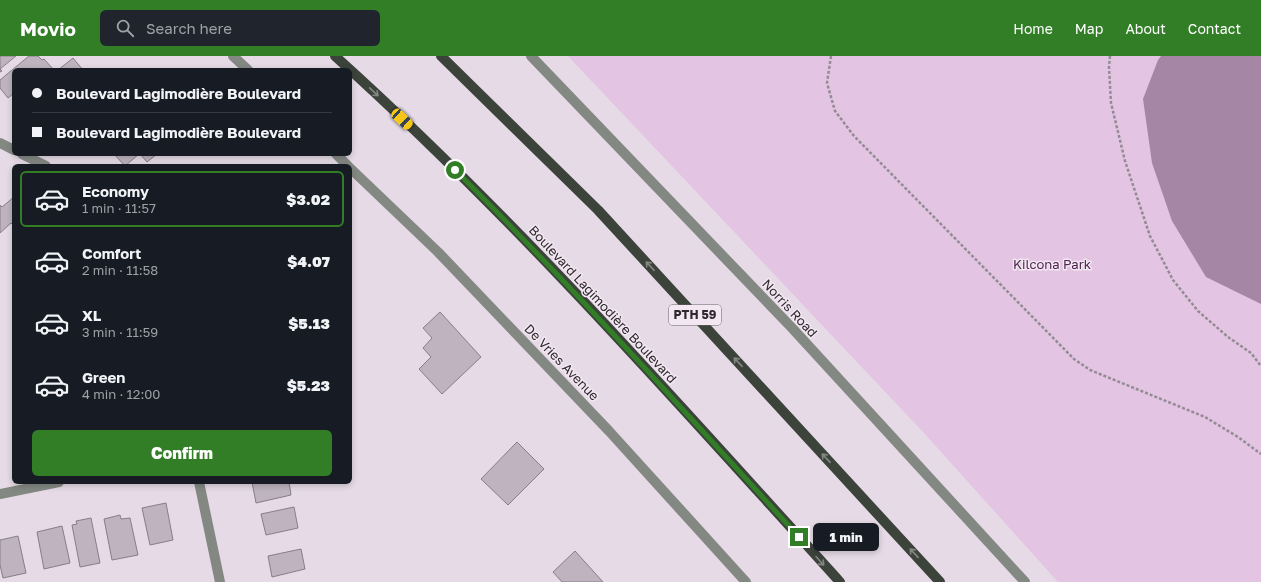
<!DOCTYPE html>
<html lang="en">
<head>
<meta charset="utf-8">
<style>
  body { margin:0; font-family:"Golos Text",sans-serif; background:#20242c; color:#f1f3f6; height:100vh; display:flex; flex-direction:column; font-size:15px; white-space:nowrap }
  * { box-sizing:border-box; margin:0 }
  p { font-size:13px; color:#9ea1a6 }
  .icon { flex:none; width:22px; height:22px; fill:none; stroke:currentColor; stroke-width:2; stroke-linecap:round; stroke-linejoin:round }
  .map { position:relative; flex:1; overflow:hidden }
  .drawer { position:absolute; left:12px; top:108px; width:340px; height:320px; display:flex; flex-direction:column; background:#171b24; border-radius:6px; box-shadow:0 2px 6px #0003 }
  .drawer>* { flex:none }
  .guide { position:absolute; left:12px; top:12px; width:340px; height:88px; border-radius:6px; box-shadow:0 2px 6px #0003; display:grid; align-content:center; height:88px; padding:0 20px; background:#171b24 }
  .end { position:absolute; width:18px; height:18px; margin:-9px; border:5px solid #327e26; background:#fff; box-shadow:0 0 0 2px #fff }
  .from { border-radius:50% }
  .bubble { position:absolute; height:28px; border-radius:6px; background:#171b24; box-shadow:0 2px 6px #0003; font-size:13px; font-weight:800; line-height:28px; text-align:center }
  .car { position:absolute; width:12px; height:24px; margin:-12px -6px; border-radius:5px; box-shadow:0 0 3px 1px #0007; background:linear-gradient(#f5c518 24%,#345 0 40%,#f5c518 0 76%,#345 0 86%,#f5c518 0) }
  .guide b { display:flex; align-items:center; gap:14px; height:38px; font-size:15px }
  .guide b+b { border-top:1px solid #363941 }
  .guide i { width:10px; height:10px; background:#f1f3f6 }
  ul { padding:7px 0 0; list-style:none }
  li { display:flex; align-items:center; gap:12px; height:56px; margin:0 8px 6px; padding:0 12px; border:2px solid transparent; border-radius:6px }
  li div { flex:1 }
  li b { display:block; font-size:15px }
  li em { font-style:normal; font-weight:800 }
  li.on { border-color:#327e26 }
  li>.icon { width:36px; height:36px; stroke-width:1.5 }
  .cta { display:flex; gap:8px; margin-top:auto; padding:8px 20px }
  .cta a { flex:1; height:46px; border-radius:6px; background:#327e26; color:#fff; font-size:16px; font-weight:800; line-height:46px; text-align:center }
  header { display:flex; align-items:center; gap:24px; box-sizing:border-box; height:56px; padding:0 20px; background:#327e26; color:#fff }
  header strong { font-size:19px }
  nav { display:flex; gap:22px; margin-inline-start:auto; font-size:14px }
  .search { width:280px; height:36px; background:#20242c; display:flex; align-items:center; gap:10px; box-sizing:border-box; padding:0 14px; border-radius:6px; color:#9ea1a6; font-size:15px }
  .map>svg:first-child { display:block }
</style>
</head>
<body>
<header>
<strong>Movio</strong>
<div class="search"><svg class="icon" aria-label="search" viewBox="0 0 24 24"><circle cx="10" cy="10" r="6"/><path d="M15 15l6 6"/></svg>Search here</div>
<nav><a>Home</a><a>Map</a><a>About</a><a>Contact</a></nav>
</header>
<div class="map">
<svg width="1261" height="526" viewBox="0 0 1261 526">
  <rect width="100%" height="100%" fill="#e5dae5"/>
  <!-- green -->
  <polygon fill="#e3c4e3" points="568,0 1261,0 1261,526 1058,526 924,377"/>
  <!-- water -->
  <polygon fill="#a587a5" points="1161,0 1261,0 1261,248 1206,221 1172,165 1152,107 1143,43 1158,4"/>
  <!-- building -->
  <g fill="#beb3be" stroke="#887e87">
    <polygon points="0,0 16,0 0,13 2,15 0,16"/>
    <polygon points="29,0 38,0 42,4 44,3 53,13 51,14 14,14 14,37 8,42 0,32 0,24"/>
    <polygon points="73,2 83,14 58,14"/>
    <polygon points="114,98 139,98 125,110"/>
    <polygon points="140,98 157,98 147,106"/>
    <polygon points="14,141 14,168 13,169 11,167 0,177 0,149 2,151"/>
    <polygon points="440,256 481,301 442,338 419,313 431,301 423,292 432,282 423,272"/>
    <polygon points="517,386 544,413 508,449 481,423"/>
    <polygon points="252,426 289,426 291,439 256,447"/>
    <polygon points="166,447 173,484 150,489 142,452"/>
    <polygon points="294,451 298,472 266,479 261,458"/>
    <polygon points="120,459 121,463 130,462 138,499 112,504 104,463"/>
    <polygon points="91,462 100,507 80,511 72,469 77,468 76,465"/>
    <polygon points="62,470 70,507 44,513 37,476"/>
    <polygon points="18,480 26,517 3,522 0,509 0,484"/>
    <polygon points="301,493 305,513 272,521 268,500"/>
    <polygon points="575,495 603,526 562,526 553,516"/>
  </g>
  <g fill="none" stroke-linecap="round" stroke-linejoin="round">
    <!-- path -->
    <g stroke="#938c93" stroke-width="2.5" stroke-dasharray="3 2" stroke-linecap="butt">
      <polyline points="831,0 827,27 835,55 854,80 1074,303 1090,314 1205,361 1238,381 1261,398"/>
      <polyline points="1110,0 1109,11 1111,47 1125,105 1150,180 1173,224 1198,255 1228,281 1251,297 1261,310"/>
    </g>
    <!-- minor -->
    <g stroke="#848883" stroke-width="10">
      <polyline points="233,0 248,14"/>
      <polyline points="531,0 793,273 1025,526"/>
      <polyline points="0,87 14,94"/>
      <polyline points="22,98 46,110"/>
      <polyline points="336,98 348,110"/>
      <polyline points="350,112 438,196 609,375 746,526"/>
      <polyline points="199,426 220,526"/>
      <polyline points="0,438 59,426"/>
    </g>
    <!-- major -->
    <g stroke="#3c433b" stroke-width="10">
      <path d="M335,0C516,163 677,346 840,526"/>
      <polyline points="441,0 598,154 940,526"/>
    </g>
  </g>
  <!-- one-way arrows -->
  <defs><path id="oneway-shaft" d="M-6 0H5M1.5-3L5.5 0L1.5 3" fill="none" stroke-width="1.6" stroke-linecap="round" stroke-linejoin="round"/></defs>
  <g stroke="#858584">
    <use href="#oneway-shaft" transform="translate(374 36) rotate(43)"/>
    <use href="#oneway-shaft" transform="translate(650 210) rotate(-133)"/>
    <use href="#oneway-shaft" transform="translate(738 306) rotate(-133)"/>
    <use href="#oneway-shaft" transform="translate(826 402) rotate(-133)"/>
    <use href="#oneway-shaft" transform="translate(914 497) rotate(-133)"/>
    <use href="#oneway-shaft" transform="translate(820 505) rotate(48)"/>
  </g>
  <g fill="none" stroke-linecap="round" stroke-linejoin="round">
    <!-- route -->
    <path stroke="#327e26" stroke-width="5" d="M455,114C574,232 686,357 799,481"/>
  </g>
  <g text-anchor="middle" stroke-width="3" stroke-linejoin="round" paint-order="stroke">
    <!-- shield labels -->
    <rect fill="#f3e7f2" stroke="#686268" stroke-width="1" x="669" y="249" width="52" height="20" rx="3"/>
    <g font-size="12" font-weight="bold" fill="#2d292d">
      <text x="695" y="263">PTH 59</text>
    </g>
    <!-- park labels -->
    <g font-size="13" fill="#4e264f" stroke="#f3e7f2">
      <text x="1052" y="213">Kilcona Park</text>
    </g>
    <!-- street labels -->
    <g font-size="13" fill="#2d292d" stroke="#f3e7f2">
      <text transform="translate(603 248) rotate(47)" y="5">Boulevard Lagimodière Boulevard</text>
      <text transform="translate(790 252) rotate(47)" y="5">Norris Road</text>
      <text transform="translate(562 306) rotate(46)" y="5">De Vries Avenue</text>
    </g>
  </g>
</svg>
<i class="end from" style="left:455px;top:114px"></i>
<i class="end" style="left:799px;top:481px"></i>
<div class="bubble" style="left:813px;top:467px;width:66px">1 min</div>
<i class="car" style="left:402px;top:63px;rotate:133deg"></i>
<div class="guide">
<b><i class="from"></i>Boulevard Lagimodière Boulevard</b>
<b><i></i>Boulevard Lagimodière Boulevard</b>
</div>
<section class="drawer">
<ul>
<li class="on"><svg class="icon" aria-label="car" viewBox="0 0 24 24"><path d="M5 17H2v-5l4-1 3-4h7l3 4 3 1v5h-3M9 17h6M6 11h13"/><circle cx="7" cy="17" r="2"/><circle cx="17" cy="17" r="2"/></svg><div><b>Economy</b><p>1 min · 11:57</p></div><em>$3.02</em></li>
<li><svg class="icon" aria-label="car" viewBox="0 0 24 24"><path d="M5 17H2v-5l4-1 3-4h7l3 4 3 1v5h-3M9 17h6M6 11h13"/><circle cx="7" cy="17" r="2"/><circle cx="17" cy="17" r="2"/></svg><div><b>Comfort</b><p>2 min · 11:58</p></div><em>$4.07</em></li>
<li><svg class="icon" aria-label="car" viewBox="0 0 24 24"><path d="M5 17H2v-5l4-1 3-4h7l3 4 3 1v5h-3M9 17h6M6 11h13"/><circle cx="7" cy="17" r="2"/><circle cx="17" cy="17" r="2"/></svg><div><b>XL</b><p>3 min · 11:59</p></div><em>$5.13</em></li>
<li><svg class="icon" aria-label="car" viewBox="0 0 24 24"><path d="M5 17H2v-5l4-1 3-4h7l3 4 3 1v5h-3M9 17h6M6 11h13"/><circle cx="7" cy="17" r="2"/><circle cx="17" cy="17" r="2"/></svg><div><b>Green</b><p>4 min · 12:00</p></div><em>$5.23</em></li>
</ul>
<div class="cta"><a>Confirm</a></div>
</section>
</div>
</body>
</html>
